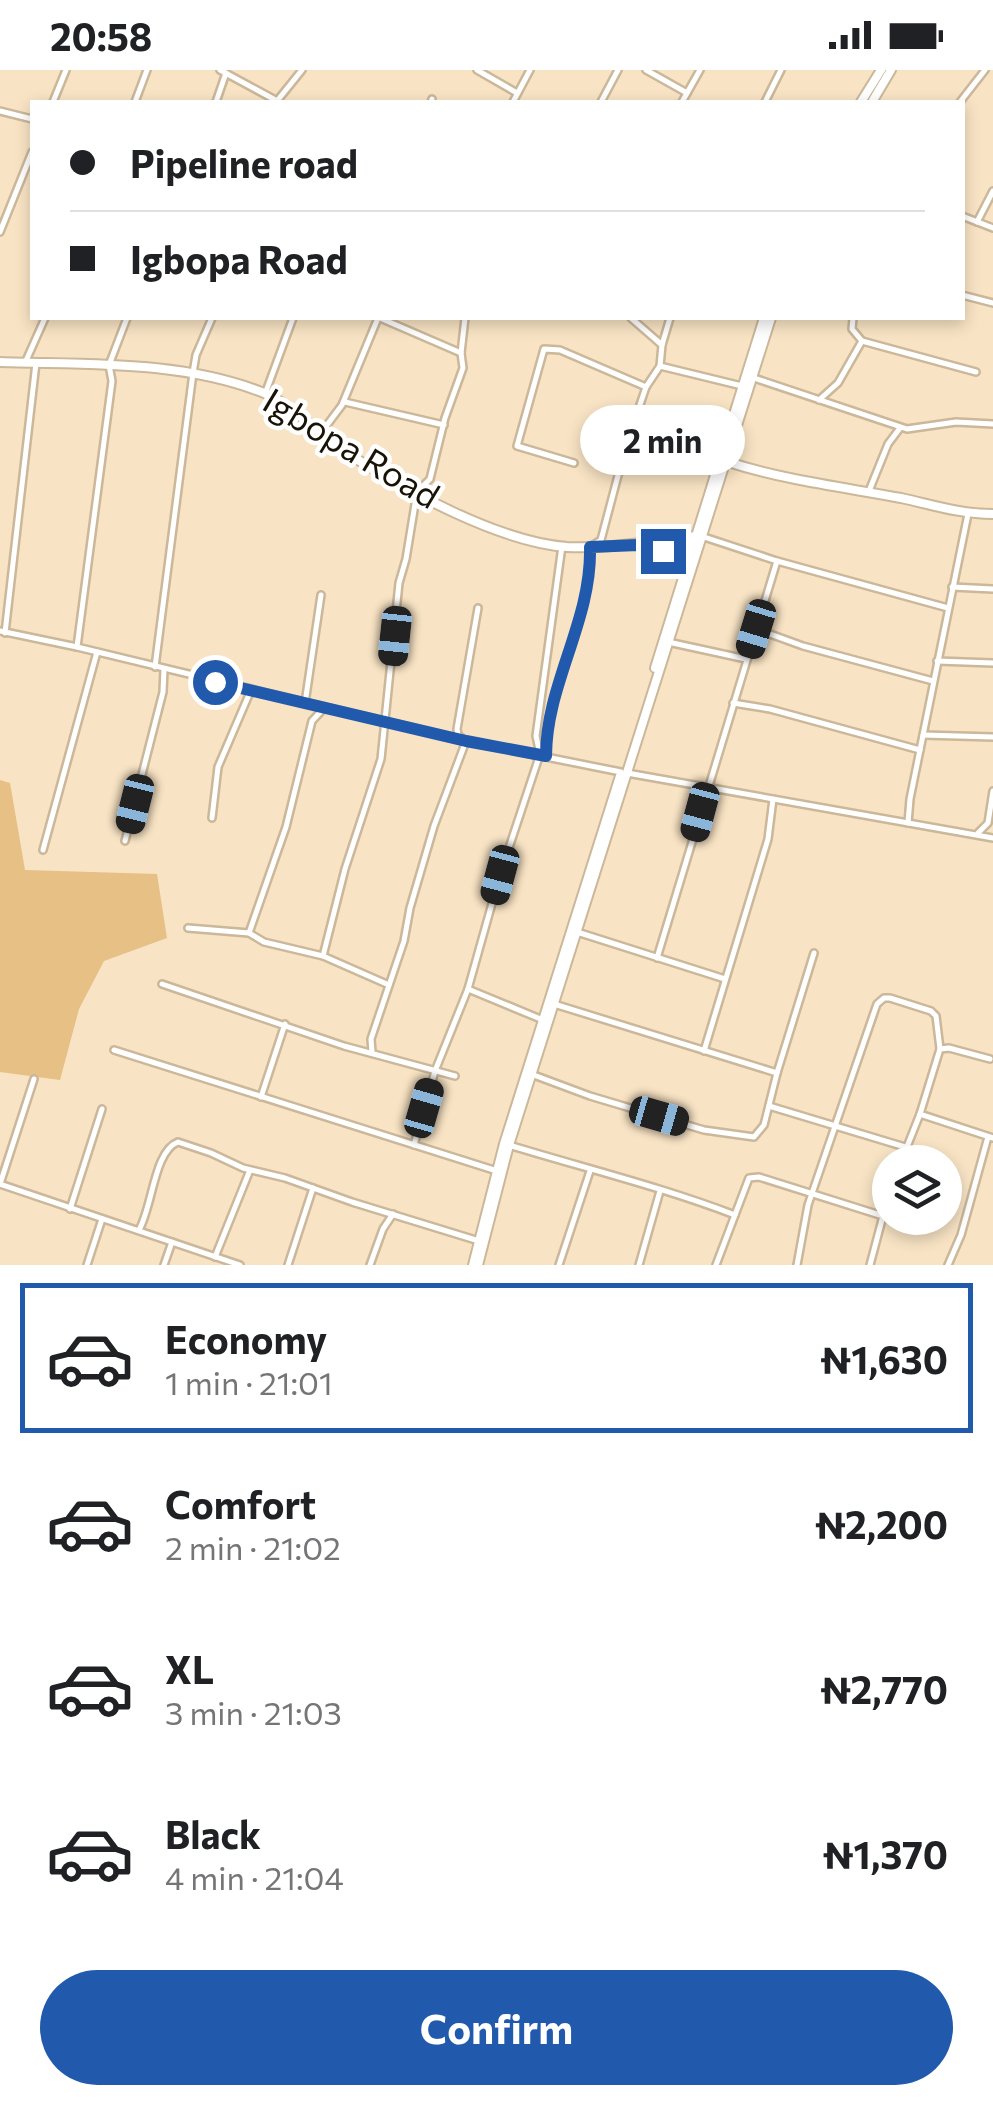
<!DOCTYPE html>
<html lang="en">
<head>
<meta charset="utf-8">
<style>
  body { margin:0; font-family:Commissioner,sans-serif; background:#f2f2f2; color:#202124; height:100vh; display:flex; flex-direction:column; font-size:38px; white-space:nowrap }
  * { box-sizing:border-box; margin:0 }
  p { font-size:32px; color:#757577 }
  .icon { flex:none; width:55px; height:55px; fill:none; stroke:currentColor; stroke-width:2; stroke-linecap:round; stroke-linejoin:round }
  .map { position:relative; height:1195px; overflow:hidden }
  .side { display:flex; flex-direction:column; background:#fff; flex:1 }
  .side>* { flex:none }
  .hud { position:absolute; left:30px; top:30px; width:935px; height:220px; border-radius:0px; box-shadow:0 5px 15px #0003; display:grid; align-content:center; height:220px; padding:0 40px; background:#fff }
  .buttons { position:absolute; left:872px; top:1075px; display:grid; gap:20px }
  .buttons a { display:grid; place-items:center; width:90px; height:90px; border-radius:50%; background:#fff; box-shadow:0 5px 15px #0003; font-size:50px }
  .end { position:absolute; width:45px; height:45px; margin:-22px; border:12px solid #215aac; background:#fff; box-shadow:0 0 0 5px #fff }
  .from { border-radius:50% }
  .bubble { position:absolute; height:70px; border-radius:35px; background:#fff; box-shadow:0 5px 15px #0003; font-size:32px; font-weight:700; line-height:70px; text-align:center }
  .car { position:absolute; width:30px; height:60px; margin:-30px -15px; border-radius:12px; box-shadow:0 0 8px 2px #0007; background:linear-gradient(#222 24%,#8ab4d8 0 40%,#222 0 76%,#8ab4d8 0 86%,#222 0) }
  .hud b { display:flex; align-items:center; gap:35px; height:95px; font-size:38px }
  .hud b+b { border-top:2px solid #e0e0e0 }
  .hud i { width:25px; height:25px; background:#202124 }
  ul { padding:18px 0 0; list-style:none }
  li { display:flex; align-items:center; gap:30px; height:150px; margin:0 20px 15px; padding:0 20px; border:5px solid transparent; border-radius:0px }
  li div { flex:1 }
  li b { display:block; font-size:38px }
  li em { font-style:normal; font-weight:700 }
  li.on { border-color:#215aac }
  li>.icon { width:90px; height:90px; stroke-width:1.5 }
  .action { display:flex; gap:20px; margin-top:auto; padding:20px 40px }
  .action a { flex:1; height:115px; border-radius:60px; background:#215aac; color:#fff; font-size:40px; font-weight:700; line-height:115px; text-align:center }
  .status { display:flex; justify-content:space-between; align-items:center; height:70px; padding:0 50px; background:#fff; direction:ltr }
  .status svg { height:28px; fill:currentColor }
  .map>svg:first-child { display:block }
</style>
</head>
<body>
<div class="status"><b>20:58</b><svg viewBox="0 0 49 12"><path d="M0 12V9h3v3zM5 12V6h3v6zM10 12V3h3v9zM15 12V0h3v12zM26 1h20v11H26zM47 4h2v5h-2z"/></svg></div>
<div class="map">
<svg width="993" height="1195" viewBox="0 0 993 1195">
  <rect width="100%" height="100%" fill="#f8e3c4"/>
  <!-- green -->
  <polygon fill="#e6c084" points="0,710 10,713 25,800 157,804 167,868 104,891 79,939 60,1010 0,1002"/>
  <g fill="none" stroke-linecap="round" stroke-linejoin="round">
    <!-- street casing -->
    <g stroke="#cbb799" stroke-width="10">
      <g id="street">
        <polyline points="220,0 279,32"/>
        <polyline points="477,0 517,23"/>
        <polyline points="646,0 687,23"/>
        <polyline points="277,31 302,0"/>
        <polyline points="53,32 66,0"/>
        <polyline points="135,32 147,0"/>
        <polyline points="216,32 226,3"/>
        <polyline points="431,32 432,29"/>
        <polyline points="513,32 530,0"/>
        <polyline points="601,32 618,0"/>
        <polyline points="682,32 700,0"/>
        <polyline points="765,32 781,0"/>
        <polyline points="960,32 985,0"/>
        <polyline points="0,41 32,49"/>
        <polyline points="962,146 993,158"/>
        <polyline points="977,152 993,121"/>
        <polyline points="0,162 32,82"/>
        <polyline points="962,225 993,233"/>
        <polyline points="380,248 461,283"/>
        <polyline points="631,248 662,275"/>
        <polyline points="853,248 852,259 862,271"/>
        <polyline points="25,293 45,248"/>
        <polyline points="660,296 742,316"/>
        <polyline points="751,307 907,359 956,352 993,354"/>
        <polyline points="265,324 293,248"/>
        <polyline points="819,330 838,313 862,271 976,302"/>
        <polyline points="345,332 444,355"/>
        <polyline points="321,363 342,335 378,248"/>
        <polyline points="574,393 517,376 544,279 560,280 646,317"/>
        <polyline points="869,421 888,374 900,358"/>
        <polyline points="701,466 777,491 948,538"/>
        <polyline points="952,517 993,519"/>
        <polyline points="756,559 803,576 933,611"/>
        <polyline points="0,561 77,577 466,671 621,702"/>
        <polyline points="5,563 36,293"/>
        <polyline points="668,572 746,589"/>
        <polyline points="77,577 112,311 109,295 127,248"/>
        <polyline points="937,591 993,593"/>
        <polyline points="155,597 193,303 196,285 212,248"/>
        <polyline points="305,633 321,525"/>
        <polyline points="733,633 770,639 920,680"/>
        <polyline points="923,665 993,667"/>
        <path d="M547,686C546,614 591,554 590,477L601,470L625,379L646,317L660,296L662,275L670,248"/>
        <polyline points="627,703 993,768"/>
        <polyline points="212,748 218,697 251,620"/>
        <polyline points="908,753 910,729 968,444"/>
        <polyline points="978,763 988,753 993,721"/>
        <polyline points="125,771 163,622 164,599"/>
        <polyline points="43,780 97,582"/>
        <polyline points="188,858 249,863 264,872 323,886 389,915"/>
        <polyline points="577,862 725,909"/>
        <polyline points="249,863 286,757 312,651 324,638"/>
        <polyline points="323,886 345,799 381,689 399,513 406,489 417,422 430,409 445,348 463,298 461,283 465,248"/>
        <polyline points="657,888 777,491"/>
        <polyline points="162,914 344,976 455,1006"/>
        <polyline points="468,919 543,950"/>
        <polyline points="554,934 777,1003 814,883"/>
        <polyline points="114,980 497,1101"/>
        <polyline points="704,981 768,769 773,729"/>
        <polyline points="372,982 371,969 404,871 410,838 434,756 466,671 458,665 457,659 478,538"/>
        <polyline points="531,1004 590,1026 704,1060 754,1067 764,1055 777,1003"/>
        <polyline points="261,1027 285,954"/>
        <polyline points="769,1036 905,1077"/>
        <polyline points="920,1044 993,1068"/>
        <polyline points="414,1075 435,1001 468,919 500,805 540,684 536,666 562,476"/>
        <path d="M509,1075C584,1098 662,1117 735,1145"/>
        <polyline points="901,1092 920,1044 940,979 949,978 990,989"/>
        <polyline points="0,1114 240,1195"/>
        <polyline points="0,1114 34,1009"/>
        <polyline points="70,1139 102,1039"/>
        <path d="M139,1160C153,1135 154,1081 178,1072L211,1083L243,1098L285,1108L352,1132L479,1171"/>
        <polyline points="215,1187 250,1100"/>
        <polyline points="87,1195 102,1149"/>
        <polyline points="164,1195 172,1172"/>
        <polyline points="288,1195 313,1118"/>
        <polyline points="370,1195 383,1159 393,1144"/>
        <polyline points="559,1195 590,1101"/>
        <polyline points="639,1195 660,1121"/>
        <polyline points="716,1195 749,1108 759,1107 883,1146"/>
        <polyline points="797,1195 808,1135 877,934 884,928 890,928 931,941 936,946 940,979"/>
        <polyline points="870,1195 883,1146 890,1135"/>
        <polyline points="948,1195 961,1165 988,1067"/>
      </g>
    </g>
    <!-- secondary casing -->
    <g stroke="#cbb799" stroke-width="12">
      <g id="secondary">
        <polyline points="861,32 881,0"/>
        <polyline points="872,32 891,0"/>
        <path d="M0,292C88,295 181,290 264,323C297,337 320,367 350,385C407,421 499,472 567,477C610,479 652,471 696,466"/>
        <path d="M725,391C783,410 842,417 901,428C933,435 960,444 993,444"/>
        <polyline points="646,477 690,488"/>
        <polyline points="655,598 764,248"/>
        <polyline points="473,1195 504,1074 620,706"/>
        <polyline points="478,1195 509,1075 771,248"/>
      </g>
    </g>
    <!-- street -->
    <use href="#street" stroke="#fff" stroke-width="5"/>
    <!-- secondary -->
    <use href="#secondary" stroke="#fff" stroke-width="8"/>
  </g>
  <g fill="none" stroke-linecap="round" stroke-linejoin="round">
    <!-- route -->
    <path stroke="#215aac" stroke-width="12" d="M215,612L466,671L546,686C546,614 592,551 590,477L638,475L663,481"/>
  </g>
  <g text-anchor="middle" stroke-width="9" stroke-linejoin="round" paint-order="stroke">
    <!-- street labels -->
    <g font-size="35" fill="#191207" stroke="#fff">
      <text transform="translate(351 379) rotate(31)" y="12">Igbopa Road</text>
    </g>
  </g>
</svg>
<div class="buttons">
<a><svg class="icon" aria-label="layers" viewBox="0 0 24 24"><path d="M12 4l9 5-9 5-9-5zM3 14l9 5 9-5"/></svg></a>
</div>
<i class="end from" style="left:215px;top:612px"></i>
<i class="end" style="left:663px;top:481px"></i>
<div class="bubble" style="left:580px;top:335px;width:165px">2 min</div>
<i class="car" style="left:756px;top:559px;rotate:197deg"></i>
<i class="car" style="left:395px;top:566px;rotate:186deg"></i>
<i class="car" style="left:135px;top:734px;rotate:194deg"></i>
<i class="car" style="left:700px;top:742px;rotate:195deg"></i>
<i class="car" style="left:500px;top:805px;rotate:195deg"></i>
<i class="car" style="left:424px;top:1038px;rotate:16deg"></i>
<i class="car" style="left:659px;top:1046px;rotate:106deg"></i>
<div class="hud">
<b><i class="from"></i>Pipeline road</b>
<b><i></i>Igbopa Road</b>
</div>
</div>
<section class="side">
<ul>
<li class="on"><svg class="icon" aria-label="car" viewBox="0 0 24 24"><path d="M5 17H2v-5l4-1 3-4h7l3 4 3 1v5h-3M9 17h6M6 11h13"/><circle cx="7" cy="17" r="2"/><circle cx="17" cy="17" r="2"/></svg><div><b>Economy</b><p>1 min · 21:01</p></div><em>₦1,630</em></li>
<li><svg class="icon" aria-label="car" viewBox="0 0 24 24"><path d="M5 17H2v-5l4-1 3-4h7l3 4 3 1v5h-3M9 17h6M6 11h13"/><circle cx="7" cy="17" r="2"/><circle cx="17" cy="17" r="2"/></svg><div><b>Comfort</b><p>2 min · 21:02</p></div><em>₦2,200</em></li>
<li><svg class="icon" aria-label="car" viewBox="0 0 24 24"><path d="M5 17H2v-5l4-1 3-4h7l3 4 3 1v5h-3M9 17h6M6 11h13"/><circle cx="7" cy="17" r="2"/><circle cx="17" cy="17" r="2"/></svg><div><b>XL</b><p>3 min · 21:03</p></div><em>₦2,770</em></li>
<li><svg class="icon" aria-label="car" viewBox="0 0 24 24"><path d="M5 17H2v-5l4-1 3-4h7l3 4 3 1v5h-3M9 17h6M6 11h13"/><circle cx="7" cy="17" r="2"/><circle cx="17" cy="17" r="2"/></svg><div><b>Black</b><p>4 min · 21:04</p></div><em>₦1,370</em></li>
</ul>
<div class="action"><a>Confirm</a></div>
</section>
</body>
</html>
